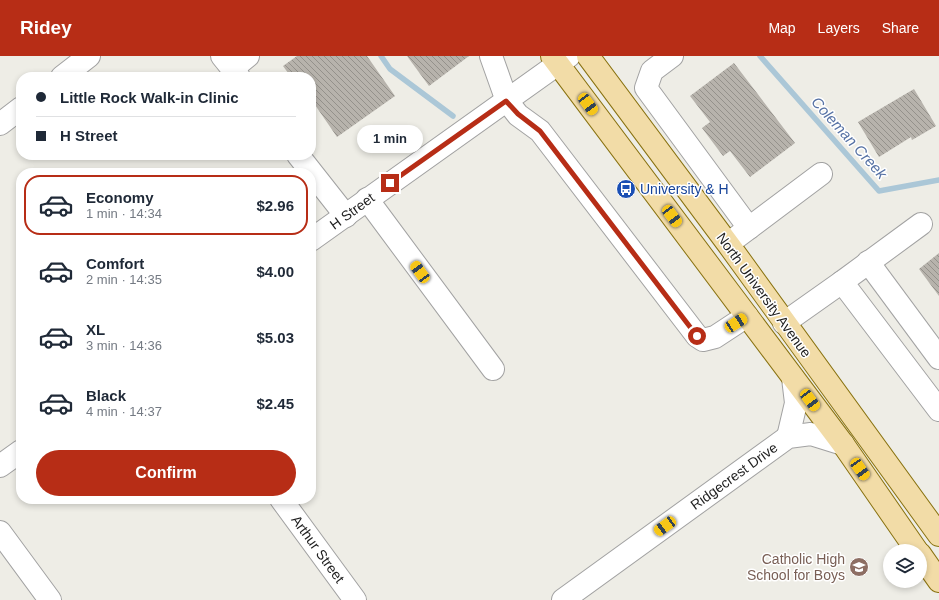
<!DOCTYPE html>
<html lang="en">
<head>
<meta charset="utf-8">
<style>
  body { margin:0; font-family:Helvetica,sans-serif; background:#f6f6f7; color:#1f2937; height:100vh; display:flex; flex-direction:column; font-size:15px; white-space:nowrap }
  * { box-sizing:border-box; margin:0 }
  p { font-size:13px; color:#747a83 }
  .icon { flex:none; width:22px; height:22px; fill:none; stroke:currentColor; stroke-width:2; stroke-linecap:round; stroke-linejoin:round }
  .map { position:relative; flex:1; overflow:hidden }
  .sheet { position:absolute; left:16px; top:112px; width:300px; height:336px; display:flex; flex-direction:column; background:#fff; border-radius:16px; box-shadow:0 2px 6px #0003 }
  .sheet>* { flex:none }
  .top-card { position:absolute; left:16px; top:16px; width:300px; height:88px; border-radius:16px; box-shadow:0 2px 6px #0003; display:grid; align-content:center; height:88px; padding:0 20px; background:#fff }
  .fabs { position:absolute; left:883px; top:488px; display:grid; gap:8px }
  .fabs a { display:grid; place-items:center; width:44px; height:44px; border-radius:50%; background:#fff; box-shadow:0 2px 6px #0003; font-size:20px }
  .end { position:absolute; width:18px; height:18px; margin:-9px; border:5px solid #b72d16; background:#fff; box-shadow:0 0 0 2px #fff }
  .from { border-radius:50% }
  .bubble { position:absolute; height:28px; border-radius:14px; background:#fff; box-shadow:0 2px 6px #0003; font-size:13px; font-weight:700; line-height:28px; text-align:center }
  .car { position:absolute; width:12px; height:24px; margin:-12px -6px; border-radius:5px; box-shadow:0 0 3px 1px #0007; background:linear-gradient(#f5c518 24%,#345 0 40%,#f5c518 0 76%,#345 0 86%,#f5c518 0) }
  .top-card b { display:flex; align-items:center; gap:14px; height:38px; font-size:15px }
  .top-card b+b { border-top:1px solid #e0e1e3 }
  .top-card i { width:10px; height:10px; background:#1f2937 }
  ul { padding:7px 0 0; list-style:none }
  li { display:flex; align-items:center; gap:12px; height:60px; margin:0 8px 6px; padding:0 12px; border:2px solid transparent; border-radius:16px }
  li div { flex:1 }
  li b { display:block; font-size:15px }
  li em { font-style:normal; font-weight:700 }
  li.selected { border-color:#b72d16 }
  li>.icon { width:36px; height:36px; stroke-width:1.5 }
  .primary-button { display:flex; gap:8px; margin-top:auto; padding:8px 20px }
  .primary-button a { flex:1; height:46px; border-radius:24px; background:#b72d16; color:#fff; font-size:16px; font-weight:700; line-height:46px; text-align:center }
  header { display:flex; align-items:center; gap:24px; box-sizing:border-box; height:56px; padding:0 20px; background:#b72d16; color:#fff }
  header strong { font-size:19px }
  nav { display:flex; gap:22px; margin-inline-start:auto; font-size:14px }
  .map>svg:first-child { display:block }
</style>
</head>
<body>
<header>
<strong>Ridey</strong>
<nav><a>Map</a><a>Layers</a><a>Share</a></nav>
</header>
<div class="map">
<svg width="939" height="544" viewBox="0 0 939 544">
  <defs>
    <pattern id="building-back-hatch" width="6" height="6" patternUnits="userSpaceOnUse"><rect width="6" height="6" fill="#b7b3ac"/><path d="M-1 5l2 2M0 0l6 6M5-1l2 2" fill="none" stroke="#94918b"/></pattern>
  </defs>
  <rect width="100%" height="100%" fill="#eeede6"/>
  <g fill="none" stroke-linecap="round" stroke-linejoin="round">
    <!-- stream -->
    <g stroke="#abc7d7" stroke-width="5.5">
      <polyline points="381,0 390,13 453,60"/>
      <polyline points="760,0 879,135 939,124"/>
    </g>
  </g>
  <!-- building -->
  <g fill="url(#building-back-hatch)">
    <polygon points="297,0 367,0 395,40 337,81 311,43 311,21 291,21 283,10"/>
    <polygon points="407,0 469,0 429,30"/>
    <polygon points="734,7 795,87 750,121 730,95 723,100 702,72 710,66 690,40"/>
    <polygon points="914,33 936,70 912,84 911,81 879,101 858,66"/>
    <polygon points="939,197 939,240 919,213"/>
  </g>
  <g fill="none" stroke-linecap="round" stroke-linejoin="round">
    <!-- minor casing -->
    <g stroke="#a2a2a2" stroke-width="24">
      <g id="minor">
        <polyline points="222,0 239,21"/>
        <polyline points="491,0 507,45 518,59 540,75 697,280 703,284 715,281 747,260"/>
        <polyline points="672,0 652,15 646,32 749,172"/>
        <polyline points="232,13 248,0"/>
        <polyline points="62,21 89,0"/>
        <polyline points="0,68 21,52"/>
        <polyline points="298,99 346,160"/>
        <polyline points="367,143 493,313"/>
        <polyline points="921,168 842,226 939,354"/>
        <polyline points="737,181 821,118"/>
        <polyline points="311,184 569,0"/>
        <polyline points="868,206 939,302"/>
        <polyline points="784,267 842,226"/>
        <polyline points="788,381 796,347 793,322"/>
        <polyline points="0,410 21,395"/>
        <polyline points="281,443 355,544"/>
        <polyline points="0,476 50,544"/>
        <polyline points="563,544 788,381 811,378 843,388"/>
      </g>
    </g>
    <!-- major casing -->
    <g stroke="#897210" stroke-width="24">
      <g id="major">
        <polyline points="552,0 843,388 917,495"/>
        <polyline points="588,0 728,188 939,479"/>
        <polyline points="920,498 939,525"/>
      </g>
    </g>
    <!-- minor -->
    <use href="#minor" stroke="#fff" stroke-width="22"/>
    <!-- major -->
    <use href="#major" stroke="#f2dca7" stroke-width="22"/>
  </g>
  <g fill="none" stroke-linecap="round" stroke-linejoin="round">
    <!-- route -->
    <polyline stroke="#b72d16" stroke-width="5" points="390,127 506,45 518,58 540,75 697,280"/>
  </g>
  <!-- icons -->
  <defs>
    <g id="bus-disc" transform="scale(1)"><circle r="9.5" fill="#1a4fb4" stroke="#fff"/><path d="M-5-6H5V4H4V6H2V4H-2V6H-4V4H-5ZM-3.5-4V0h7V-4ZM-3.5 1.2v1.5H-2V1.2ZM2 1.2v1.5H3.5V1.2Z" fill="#fff"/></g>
    <g id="school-disc" transform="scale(1)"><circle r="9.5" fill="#8d6e63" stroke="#fff"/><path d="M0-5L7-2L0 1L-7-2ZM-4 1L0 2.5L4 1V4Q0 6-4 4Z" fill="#fff"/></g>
  </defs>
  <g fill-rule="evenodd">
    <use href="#bus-disc" x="626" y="133"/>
    <use href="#school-disc" x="859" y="511"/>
  </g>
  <g text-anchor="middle" stroke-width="3" stroke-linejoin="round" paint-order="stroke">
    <!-- transit labels -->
    <g font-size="14" fill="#164399" stroke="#fff" text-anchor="start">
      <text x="640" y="138">University &amp; H</text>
    </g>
    <!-- street labels -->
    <g font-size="14" fill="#1e1e1e" stroke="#fff">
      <text transform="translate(352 155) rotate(-36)" y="5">H Street</text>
      <text transform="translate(764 239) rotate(54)" y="5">North University Avenue</text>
      <text transform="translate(734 420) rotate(-36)" y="5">Ridgecrest Drive</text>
      <text transform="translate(318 493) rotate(54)" y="5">Arthur Street</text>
    </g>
    <!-- education labels -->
    <g font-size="14" fill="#785e54" stroke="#fff" text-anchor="end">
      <text x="845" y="508">Catholic High<tspan x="845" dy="16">School for Boys</tspan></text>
    </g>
    <!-- water labels -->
    <g font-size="15" font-style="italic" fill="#5571a4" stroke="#fff">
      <text transform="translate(849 82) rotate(48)" y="5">Coleman Creek</text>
    </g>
  </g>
</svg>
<div class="fabs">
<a><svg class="icon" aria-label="layers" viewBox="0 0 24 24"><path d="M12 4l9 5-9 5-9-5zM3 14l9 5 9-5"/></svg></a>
</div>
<i class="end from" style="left:697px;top:280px"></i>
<i class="end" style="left:390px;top:127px"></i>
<div class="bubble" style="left:357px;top:69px;width:66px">1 min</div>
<i class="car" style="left:588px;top:48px;rotate:143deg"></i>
<i class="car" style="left:672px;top:160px;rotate:143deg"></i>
<i class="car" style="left:420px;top:216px;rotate:324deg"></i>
<i class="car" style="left:736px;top:267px;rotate:57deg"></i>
<i class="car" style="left:810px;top:344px;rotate:143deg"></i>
<i class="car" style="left:860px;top:413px;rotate:145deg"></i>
<i class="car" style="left:665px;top:470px;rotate:234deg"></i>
<div class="top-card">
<b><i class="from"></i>Little Rock Walk-in Clinic</b>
<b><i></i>H Street</b>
</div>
<section class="sheet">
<ul>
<li class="selected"><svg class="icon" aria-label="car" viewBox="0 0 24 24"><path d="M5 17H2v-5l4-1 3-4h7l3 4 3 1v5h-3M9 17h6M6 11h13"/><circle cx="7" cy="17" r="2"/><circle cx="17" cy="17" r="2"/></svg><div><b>Economy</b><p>1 min · 14:34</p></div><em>$2.96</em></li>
<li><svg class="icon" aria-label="car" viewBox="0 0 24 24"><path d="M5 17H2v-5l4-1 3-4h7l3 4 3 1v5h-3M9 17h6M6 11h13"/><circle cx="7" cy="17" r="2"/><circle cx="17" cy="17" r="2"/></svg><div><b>Comfort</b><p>2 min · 14:35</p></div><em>$4.00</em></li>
<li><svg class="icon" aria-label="car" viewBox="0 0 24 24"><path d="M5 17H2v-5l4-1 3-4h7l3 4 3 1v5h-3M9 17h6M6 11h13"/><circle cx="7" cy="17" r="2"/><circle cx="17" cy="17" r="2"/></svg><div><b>XL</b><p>3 min · 14:36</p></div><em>$5.03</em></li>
<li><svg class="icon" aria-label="car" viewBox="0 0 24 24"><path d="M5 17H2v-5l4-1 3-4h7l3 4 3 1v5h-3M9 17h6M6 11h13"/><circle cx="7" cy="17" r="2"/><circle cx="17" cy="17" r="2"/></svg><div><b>Black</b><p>4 min · 14:37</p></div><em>$2.45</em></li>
</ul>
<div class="primary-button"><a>Confirm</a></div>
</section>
</div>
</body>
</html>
